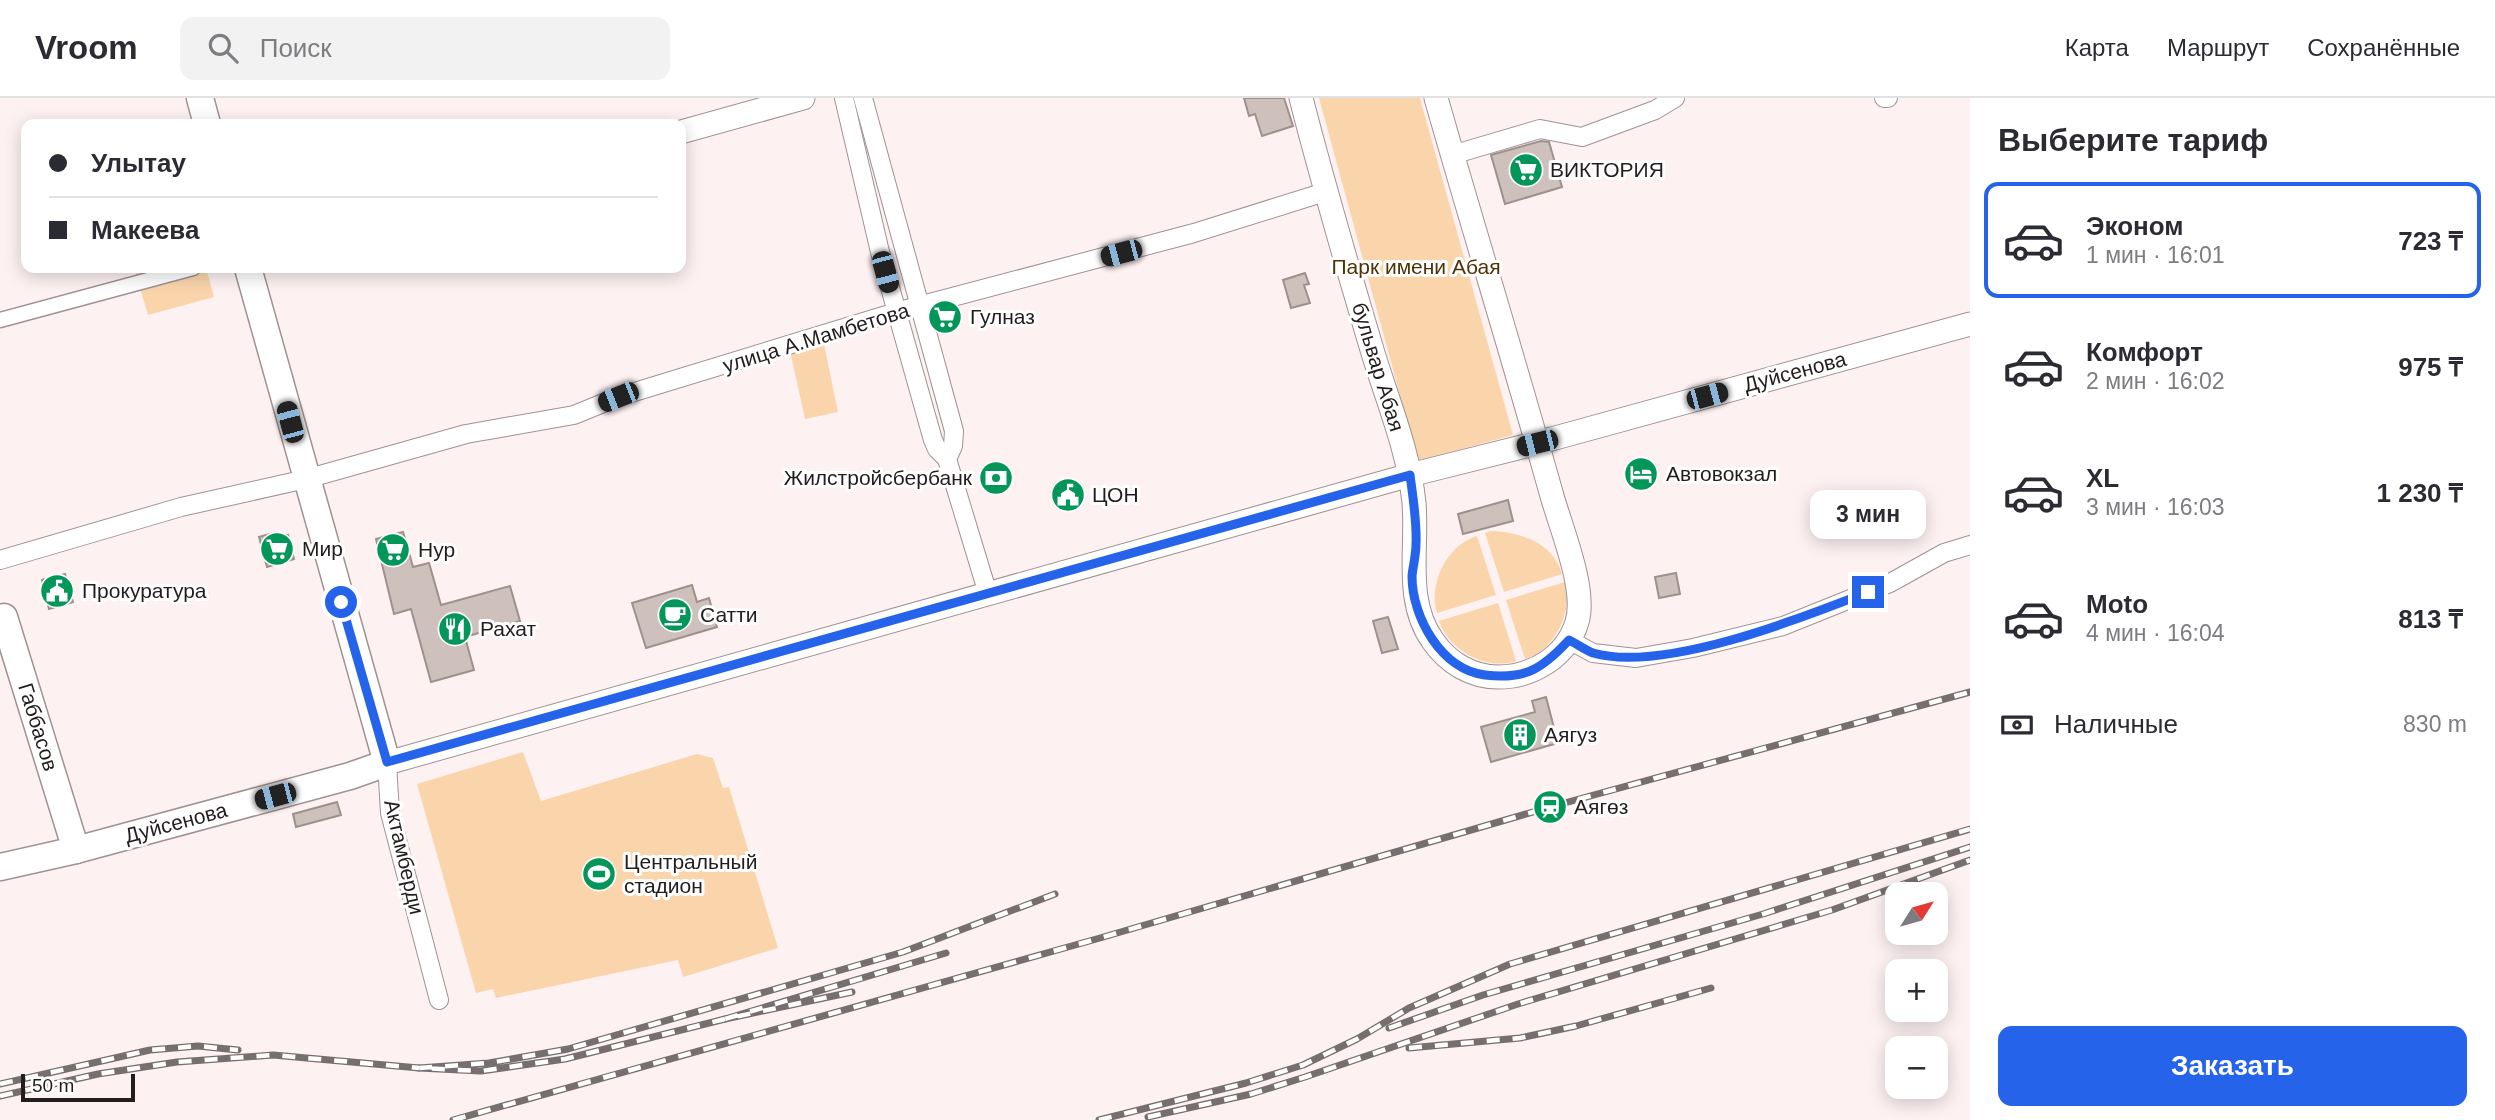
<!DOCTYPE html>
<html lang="ru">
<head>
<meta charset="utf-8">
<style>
  body { margin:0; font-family:Arial,sans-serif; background:#f2f2f3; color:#2b2b33; height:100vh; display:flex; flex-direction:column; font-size:26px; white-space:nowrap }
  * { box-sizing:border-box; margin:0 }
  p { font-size:23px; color:#7c7c81 }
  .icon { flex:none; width:38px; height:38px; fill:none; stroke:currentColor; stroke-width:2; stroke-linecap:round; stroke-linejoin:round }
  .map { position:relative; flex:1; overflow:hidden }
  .side { display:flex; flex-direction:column; background:#fff; width:525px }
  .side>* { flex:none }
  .top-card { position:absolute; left:21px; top:21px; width:665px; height:154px; border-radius:14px; box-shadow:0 4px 18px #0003; display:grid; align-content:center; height:154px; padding:0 28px; background:#fff }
  .needle { width:46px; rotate:53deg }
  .controls { position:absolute; left:1885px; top:784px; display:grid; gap:14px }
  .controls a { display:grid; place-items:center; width:63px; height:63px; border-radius:14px; background:#fff; box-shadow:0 4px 18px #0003; font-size:35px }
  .scale { position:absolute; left:21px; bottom:18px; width:114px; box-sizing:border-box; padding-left:7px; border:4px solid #231e1e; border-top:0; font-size:19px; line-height:24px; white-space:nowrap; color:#231e1e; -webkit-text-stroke:5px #fff; paint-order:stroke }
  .end { position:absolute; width:32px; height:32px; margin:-16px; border:9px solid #2563eb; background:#fff; box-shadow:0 0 0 4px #fff }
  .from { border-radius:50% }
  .bubble { position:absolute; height:49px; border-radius:14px; background:#fff; box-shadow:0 4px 18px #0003; font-size:23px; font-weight:700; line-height:49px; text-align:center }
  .car { position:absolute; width:21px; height:42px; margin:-21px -10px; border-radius:9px; box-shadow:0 0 5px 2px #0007; background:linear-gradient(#222 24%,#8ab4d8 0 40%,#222 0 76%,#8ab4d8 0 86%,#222 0) }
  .top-card b { display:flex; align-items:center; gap:24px; height:66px; font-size:26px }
  .top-card b+b { border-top:2px solid #e1e1e2 }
  .top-card i { width:18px; height:18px; background:#2b2b33 }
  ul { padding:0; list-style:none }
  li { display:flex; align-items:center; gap:21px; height:116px; margin:0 14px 10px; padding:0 14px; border:4px solid transparent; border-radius:14px }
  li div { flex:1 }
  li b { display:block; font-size:26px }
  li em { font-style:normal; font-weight:700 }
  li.active { border-color:#2563eb }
  li>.icon { width:63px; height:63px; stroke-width:1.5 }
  h2 { padding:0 28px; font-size:32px; line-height:84px }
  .pay { display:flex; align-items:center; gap:18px; height:77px; padding:0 28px; font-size:26px }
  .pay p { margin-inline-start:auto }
  .action { display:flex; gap:14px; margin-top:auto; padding:14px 28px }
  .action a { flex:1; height:80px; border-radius:14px; background:#2563eb; color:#fff; font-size:28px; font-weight:700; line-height:80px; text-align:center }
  header { display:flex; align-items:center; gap:42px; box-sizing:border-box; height:98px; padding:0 35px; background:#fff; border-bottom:2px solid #e1e1e2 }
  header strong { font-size:33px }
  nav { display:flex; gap:38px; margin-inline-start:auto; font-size:24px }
  .search { width:490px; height:63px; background:#f2f2f3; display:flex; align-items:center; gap:18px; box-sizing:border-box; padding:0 24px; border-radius:14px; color:#7c7c81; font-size:26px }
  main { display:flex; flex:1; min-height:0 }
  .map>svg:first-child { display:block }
</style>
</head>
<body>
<header>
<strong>Vroom</strong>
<div class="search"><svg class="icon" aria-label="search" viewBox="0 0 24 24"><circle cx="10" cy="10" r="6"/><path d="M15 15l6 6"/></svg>Поиск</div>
<nav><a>Карта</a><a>Маршрут</a><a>Сохранённые</a></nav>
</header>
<main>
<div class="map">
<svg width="1970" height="1022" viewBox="0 0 1970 1022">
  <rect width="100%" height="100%" fill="#fdf1f2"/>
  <!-- green -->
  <g fill="#fad5ac">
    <polygon points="1319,0 1420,0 1513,337 1418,363"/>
    <polygon points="134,170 206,170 214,199 148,217"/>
    <polygon points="824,246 838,314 805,321 790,253"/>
    <path d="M1491,433C1520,434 1553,444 1562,476L1504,494L1485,435Z"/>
    <path d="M1477,438L1496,497L1437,515C1428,485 1447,447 1477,438Z"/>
    <path d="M1565,484C1574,513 1554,553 1525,561L1506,502Z"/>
    <path d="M1498,505L1516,563C1487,573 1449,553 1439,523Z"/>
    <polygon points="523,654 541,703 697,656 713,660 723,690 729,689 778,850 683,879 678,862 496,900 493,891 476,895 417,686"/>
  </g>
  <!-- building -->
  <g fill="#cec0bb" stroke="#9e918d" stroke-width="2">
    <polygon points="1244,0 1284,0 1293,28 1262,38 1255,16 1249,18"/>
    <polygon points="1541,43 1549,44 1562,89 1505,106 1491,57"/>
    <polygon points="1305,175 1309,186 1304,187 1310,205 1291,210 1283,182"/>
    <polygon points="1508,402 1513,423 1463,436 1458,416"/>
    <polygon points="403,434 413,469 429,465 441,507 510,488 520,523 465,539 474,572 431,584 411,511 394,516 376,441"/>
    <polygon points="273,435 274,440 288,437 294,461 267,469 259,439"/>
    <polygon points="1676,475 1680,496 1659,500 1655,479"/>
    <polygon points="65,476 73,504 49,511 42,482"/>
    <polygon points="692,487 697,504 709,500 717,529 646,550 632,505"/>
    <polygon points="1388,519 1398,551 1382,555 1373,523"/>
    <polygon points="1546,599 1558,645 1491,664 1481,629 1535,614 1532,603"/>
    <polygon points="337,704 341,717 296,729 293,716"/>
  </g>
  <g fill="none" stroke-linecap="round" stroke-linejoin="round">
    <!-- pedestrian casing -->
    <g stroke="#a09293" stroke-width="17">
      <polyline id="pedestrian" points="0,222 193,170"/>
    </g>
    <!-- minor casing -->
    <g stroke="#a09293" stroke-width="20">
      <g id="minor">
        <polyline points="844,0 880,154 933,342 937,351 947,361 988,496"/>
        <polyline points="863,0 954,333 953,348 947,361"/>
        <polyline points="1884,0 1888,0"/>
        <polyline points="1452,57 1540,31 1582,39 1655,12 1675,0"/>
        <polyline points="0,462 181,409 306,381 466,336 574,317 618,299 896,214 1194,135 1325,94"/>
        <polyline points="1569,542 1593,555 1636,560 1693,550 1783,528 1890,485 1944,455 1970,447"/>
        <polyline points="387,665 390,715 439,902"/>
      </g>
    </g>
    <!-- tertiary casing -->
    <g stroke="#a09293" stroke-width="25">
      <g id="tertiary">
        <path d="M1301,0C1323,86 1348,171 1373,255C1388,304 1409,354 1414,405C1418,451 1404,503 1433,543C1448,565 1472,579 1498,579C1533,579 1567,558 1577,524C1587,492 1561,430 1552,398C1515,265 1474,133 1436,0"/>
        <polyline points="681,34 803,0"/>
        <polyline points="387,665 1410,377 1537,345 1970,226"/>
      </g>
    </g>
    <!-- secondary casing -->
    <g stroke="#a09293" stroke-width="29">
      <g id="secondary">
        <polyline points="200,0 207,26"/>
        <polyline points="0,520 4,519 76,752"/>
        <polyline points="0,769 76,752 350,678 387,665 248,170"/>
      </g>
    </g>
    <!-- pedestrian -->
    <use href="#pedestrian" stroke="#fff" stroke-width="14"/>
    <!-- minor -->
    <use href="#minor" stroke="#fff" stroke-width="18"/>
    <!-- tertiary -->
    <use href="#tertiary" stroke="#fff" stroke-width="23"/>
    <!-- secondary -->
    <use href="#secondary" stroke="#fff" stroke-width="26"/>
    <!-- rail casing -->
    <g stroke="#776f6f" stroke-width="7">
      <g id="rail">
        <polyline points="852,894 725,921 946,855"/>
        <polyline points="725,921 565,961 481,973 419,970 489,965 568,951 903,854 1055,796"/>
        <polyline points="1389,930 1483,897 1763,816 1970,749"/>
        <polyline points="1409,950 1520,940 1576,928 1711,890"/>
        <polyline points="0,986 150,952 198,948 238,952"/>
        <polyline points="0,998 98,976 177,964 273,957 419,970"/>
        <polyline points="1148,1019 1251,996 1305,979 1518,906 1832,812 1970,762"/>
        <polyline points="453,1022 1100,840 1550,709 1970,594"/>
        <polyline points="1099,1022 1246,985 1303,967 1357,941 1409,910 1510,866 1970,731"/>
      </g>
    </g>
    <!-- rail -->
    <use href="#rail" stroke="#fff" stroke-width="4.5" stroke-dasharray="13" stroke-linecap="butt"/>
  </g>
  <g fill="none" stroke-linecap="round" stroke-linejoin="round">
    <!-- route -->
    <path stroke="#2563eb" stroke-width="9" d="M341,504L387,664L1410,377C1413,400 1417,423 1416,446C1416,457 1413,468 1412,478C1412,520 1442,572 1485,577C1526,582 1543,570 1569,542C1577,546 1585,552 1593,555C1663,575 1802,520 1868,494"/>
  </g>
  <!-- icons -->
  <defs>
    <g id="supermarket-disc" transform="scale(1.75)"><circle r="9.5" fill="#029759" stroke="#fff"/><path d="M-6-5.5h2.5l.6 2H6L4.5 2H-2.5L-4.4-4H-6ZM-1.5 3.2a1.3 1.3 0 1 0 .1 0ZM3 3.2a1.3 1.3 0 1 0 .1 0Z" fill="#fff"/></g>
    <g id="hotel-disc" transform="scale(1.75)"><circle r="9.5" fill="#029759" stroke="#fff"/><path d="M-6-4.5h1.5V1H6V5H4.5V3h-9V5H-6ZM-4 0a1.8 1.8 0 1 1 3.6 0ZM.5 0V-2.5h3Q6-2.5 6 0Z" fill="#fff"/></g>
    <g id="bank-disc" transform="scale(1.75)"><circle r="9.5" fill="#029759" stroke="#fff"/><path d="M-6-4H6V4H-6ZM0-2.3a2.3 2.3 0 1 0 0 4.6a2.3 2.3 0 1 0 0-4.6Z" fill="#fff"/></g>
    <g id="civic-disc" transform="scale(1.75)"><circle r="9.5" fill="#029759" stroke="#fff"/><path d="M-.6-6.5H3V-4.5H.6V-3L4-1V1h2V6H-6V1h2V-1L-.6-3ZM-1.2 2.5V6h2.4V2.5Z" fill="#fff"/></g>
    <g id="cafe-disc" transform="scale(1.75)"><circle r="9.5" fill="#029759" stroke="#fff"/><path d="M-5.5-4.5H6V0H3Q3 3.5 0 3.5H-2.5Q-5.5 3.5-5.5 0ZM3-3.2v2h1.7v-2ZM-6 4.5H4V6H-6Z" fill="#fff"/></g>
    <g id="restaurant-disc" transform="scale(1.75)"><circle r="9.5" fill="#029759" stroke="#fff"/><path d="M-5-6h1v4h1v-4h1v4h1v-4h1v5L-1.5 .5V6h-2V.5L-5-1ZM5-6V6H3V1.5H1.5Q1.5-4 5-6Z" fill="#fff"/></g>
    <g id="building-disc" transform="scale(1.75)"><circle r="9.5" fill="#029759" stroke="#fff"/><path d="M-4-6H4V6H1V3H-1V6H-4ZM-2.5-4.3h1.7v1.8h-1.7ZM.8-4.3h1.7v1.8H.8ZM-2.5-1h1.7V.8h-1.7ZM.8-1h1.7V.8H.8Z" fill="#fff"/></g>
    <g id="station-disc" transform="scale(1.75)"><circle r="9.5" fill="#029759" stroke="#fff"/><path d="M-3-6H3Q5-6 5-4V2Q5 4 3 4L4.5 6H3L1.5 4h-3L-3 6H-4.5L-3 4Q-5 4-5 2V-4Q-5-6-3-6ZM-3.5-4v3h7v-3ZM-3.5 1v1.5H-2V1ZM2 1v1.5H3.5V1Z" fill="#fff"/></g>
    <g id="stadium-disc" transform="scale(1.75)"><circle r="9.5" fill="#029759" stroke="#fff"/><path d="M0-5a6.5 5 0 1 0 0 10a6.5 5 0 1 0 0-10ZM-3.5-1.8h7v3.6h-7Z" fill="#fff"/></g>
  </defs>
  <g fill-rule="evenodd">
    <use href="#supermarket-disc" x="1526" y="72"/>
    <use href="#supermarket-disc" x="945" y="219"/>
    <use href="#hotel-disc" x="1641" y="376"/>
    <use href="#bank-disc" x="996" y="380"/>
    <use href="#civic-disc" x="1068" y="397"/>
    <use href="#supermarket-disc" x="277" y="451"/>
    <use href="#supermarket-disc" x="393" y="452"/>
    <use href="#civic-disc" x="57" y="493"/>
    <use href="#cafe-disc" x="675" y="517"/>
    <use href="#restaurant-disc" x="455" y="531"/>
    <use href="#building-disc" x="1520" y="637"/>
    <use href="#station-disc" x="1550" y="709"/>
    <use href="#stadium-disc" x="599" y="776"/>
  </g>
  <g text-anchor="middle" stroke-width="6" stroke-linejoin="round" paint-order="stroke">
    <!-- poi labels -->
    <g font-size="21" fill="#231e1e" stroke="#fff" text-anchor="start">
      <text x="1550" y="79">ВИКТОРИЯ</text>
      <text x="970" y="226">Гулназ</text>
      <text x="1666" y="383">Автовокзал</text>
      <text x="972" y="387" text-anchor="end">Жилстройсбербанк</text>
      <text x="1092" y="404">ЦОН</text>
      <text x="302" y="458">Мир</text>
      <text x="418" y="459">Нур</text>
      <text x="82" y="500">Прокуратура</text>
      <text x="700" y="524">Сатти</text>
      <text x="480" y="538">Рахат</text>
      <text x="1544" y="644">Аягуз</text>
      <text x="1574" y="716">Аягөз</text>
      <text x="624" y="771">Центральный<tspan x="624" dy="24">стадион</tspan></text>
    </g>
    <!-- park labels -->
    <g font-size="21" fill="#4f3207" stroke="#fff">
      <text x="1416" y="176">Парк имени Абая</text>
    </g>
    <!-- street labels -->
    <g font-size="21" fill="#231e1e" stroke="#fff">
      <text transform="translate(816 240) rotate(-17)" y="7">улица А.Мамбетова</text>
      <text transform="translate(1378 269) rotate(73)" y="7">бульвар Абая</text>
      <text transform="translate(1795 274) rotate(-15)" y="7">Дуйсенова</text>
      <text transform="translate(38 629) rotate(73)" y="7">Габбасов</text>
      <text transform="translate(176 725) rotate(-15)" y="7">Дуйсенова</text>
      <text transform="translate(404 759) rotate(77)" y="7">Актамберди</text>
    </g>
  </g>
</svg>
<div class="controls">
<a><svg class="needle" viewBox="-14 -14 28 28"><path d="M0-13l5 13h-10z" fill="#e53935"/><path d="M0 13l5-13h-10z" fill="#7c7c81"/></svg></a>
<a>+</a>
<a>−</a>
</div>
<div class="scale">50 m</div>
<i class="end from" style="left:341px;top:504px"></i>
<i class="end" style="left:1868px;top:494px"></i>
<div class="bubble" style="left:1810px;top:392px;width:116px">3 мин</div>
<i class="car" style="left:1121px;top:155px;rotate:255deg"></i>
<i class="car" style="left:885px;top:174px;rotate:165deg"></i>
<i class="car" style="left:1707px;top:298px;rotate:75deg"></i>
<i class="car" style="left:618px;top:299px;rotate:248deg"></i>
<i class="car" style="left:290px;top:324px;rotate:345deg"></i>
<i class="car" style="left:1537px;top:345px;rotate:256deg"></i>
<i class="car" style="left:275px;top:698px;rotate:255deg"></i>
<div class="top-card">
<b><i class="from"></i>Улытау</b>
<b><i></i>Макеева</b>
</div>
</div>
<section class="side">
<h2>Выберите тариф</h2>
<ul>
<li class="active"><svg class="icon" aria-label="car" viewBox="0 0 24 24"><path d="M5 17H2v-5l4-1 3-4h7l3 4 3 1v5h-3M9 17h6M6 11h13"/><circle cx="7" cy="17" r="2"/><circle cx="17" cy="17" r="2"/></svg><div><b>Эконом</b><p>1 мин · 16:01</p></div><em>723 ₸</em></li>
<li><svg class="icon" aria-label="car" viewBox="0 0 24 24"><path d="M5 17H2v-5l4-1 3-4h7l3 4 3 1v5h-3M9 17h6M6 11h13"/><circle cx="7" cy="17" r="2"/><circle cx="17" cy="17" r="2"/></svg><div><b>Комфорт</b><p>2 мин · 16:02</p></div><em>975 ₸</em></li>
<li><svg class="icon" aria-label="car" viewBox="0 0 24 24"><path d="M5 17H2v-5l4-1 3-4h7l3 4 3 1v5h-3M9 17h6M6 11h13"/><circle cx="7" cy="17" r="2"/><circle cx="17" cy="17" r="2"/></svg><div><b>XL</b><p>3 мин · 16:03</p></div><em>1 230 ₸</em></li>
<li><svg class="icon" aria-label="car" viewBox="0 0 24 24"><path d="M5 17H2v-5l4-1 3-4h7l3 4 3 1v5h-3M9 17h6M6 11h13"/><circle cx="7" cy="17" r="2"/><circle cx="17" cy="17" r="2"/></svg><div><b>Moto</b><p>4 мин · 16:04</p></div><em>813 ₸</em></li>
</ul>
<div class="pay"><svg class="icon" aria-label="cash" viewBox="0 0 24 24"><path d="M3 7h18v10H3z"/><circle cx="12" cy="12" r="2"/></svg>Наличные<p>830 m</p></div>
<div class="action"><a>Заказать</a></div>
</section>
</main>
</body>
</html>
